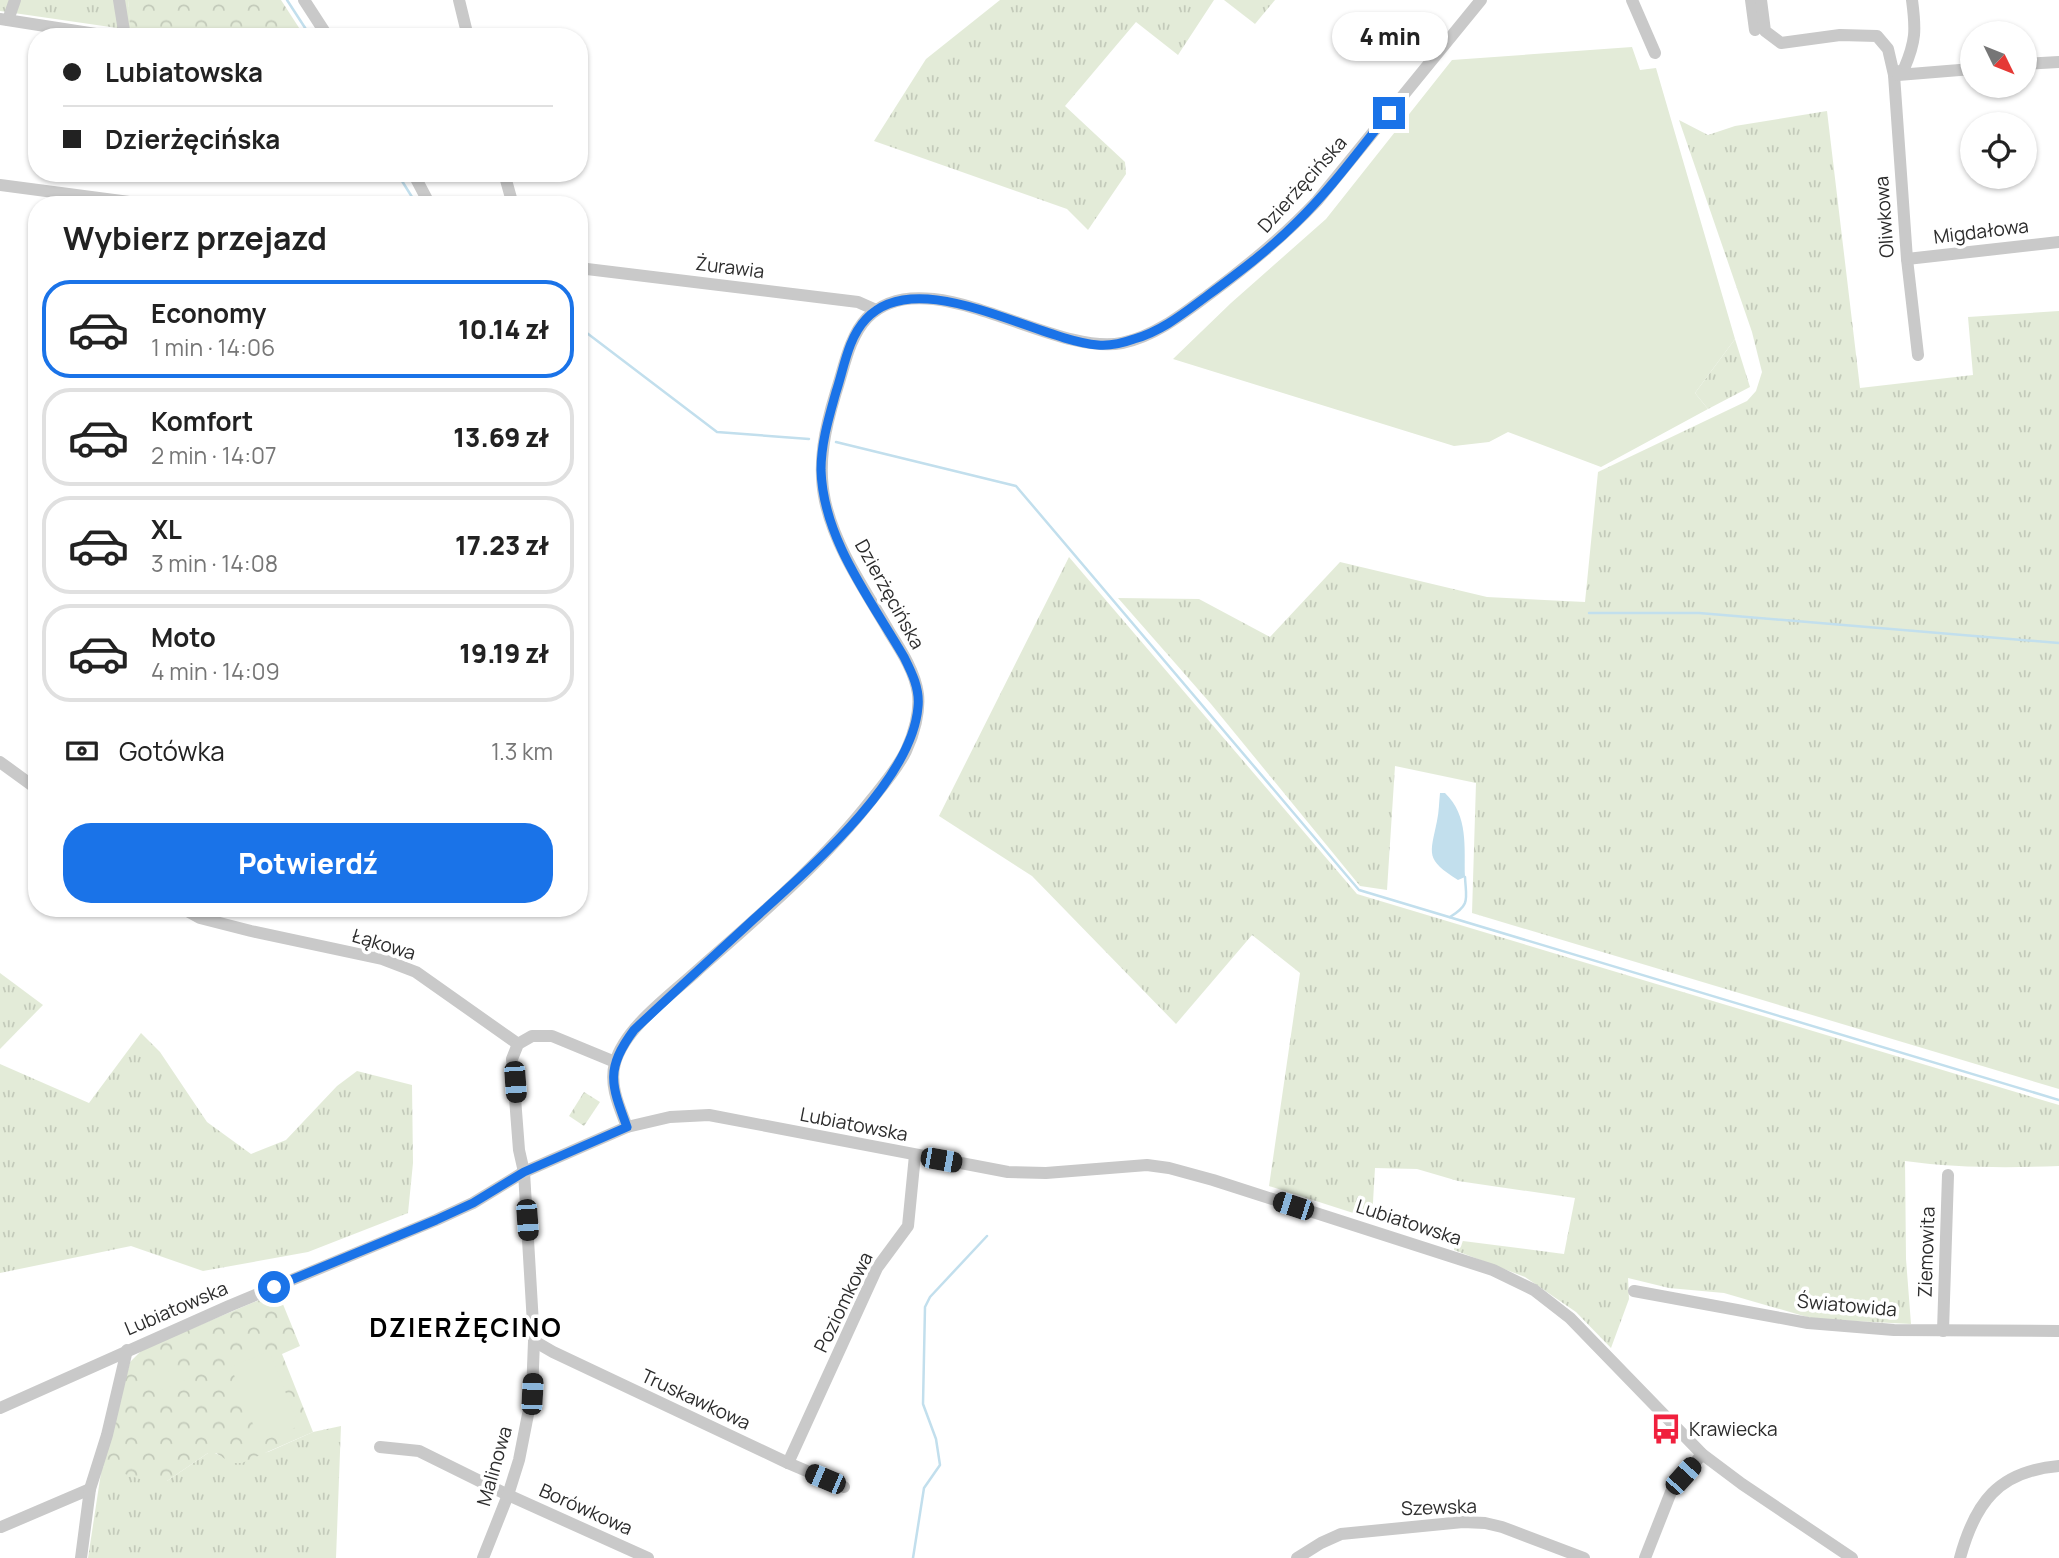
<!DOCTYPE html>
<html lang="pl">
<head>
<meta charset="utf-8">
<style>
  body { margin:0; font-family:Manrope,sans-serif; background:#f2f2f2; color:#222; height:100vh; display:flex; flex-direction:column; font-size:26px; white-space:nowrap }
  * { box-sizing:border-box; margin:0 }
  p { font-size:23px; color:#767676 }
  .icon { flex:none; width:38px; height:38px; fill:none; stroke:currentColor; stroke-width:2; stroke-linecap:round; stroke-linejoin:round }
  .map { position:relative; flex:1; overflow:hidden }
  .panel { position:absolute; left:28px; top:196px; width:560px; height:721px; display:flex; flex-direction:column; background:#fff; border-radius:28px; box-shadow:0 2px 5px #0004 }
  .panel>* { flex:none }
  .hud { position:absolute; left:28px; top:28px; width:560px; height:154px; border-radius:28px; box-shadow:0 2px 5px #0004; display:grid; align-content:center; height:154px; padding:0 35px; background:#fff }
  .needle { width:46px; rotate:133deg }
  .controls { position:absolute; left:1960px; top:21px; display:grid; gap:14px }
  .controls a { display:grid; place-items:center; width:77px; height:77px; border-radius:50%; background:#fff; box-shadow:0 2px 5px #0004; font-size:35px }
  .end { position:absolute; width:32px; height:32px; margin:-16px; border:9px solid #1a73e8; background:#fff; box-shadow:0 0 0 4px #fff }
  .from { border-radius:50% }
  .bubble { position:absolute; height:49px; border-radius:24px; background:#fff; box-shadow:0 2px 5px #0004; font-size:23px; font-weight:800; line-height:49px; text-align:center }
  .car { position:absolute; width:21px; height:42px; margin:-21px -10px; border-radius:9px; box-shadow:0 0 5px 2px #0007; background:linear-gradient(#222 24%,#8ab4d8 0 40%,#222 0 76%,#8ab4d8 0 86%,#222 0) }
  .hud b { display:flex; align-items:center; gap:24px; height:66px; font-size:26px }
  .hud b+b { border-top:2px solid #e0e0e0 }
  .hud i { width:18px; height:18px; background:#222 }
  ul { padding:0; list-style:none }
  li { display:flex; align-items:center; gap:21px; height:98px; margin:0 14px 10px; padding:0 21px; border:4px solid #e0e0e0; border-radius:28px }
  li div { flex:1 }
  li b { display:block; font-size:26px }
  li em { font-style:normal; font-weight:800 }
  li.current { border-color:#1a73e8 }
  li>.icon { width:63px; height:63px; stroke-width:1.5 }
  h2 { padding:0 35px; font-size:32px; line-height:84px }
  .pay { display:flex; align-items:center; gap:18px; height:77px; padding:0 35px; font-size:26px }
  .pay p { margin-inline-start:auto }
  .primary-button { display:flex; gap:14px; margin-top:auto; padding:14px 35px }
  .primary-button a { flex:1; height:80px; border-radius:28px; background:#1a73e8; color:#fff; font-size:28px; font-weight:800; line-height:80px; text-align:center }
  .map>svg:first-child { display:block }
</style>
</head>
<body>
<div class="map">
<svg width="2059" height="1558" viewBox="0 0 2059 1558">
  <defs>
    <pattern id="grass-tufts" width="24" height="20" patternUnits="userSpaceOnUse" patternTransform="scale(1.75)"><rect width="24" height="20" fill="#e3ebd8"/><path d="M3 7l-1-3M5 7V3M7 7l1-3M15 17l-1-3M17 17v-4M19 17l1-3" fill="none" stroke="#c3caba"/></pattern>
    <pattern id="forest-crowns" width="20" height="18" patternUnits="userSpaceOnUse" patternTransform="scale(1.75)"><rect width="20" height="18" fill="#e3ebd8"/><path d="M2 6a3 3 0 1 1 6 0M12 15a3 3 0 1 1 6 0" fill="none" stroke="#c3caba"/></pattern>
  </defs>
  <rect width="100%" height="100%" fill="#fff"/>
  <!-- grass -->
  <g fill="url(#grass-tufts)">
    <polygon points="0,0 128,0 131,30 0,11"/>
    <polygon points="1000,0 1214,0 1178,55 1136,22 1065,106 1125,162 1126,174 1088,230 1067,209 874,141 926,59"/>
    <polygon points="1224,0 1275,0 1255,24"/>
    <polygon points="1827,111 1860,388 1973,375 1968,317 2059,311 2059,1089 1472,913 1476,783 1395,766 1387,890 1360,886 1211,704 1118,598 1199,599 1270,637 1340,562 1487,597 1585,602 1598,472 1747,401 1756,391 1762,372 1752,332 1679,120 1708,135 1735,126"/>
    <polygon points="1735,339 1750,387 1708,409 1695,393"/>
    <path d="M1069,557L1357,894L2059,1105V1166C2007,1168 1956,1168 1905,1161L1906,1259L1911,1324L1814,1319L1724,1293L1669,1288L1628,1278L1629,1299L1611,1348L1576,1312L1525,1277L1454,1250L1455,1240L1564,1254L1575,1198L1458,1181L1417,1169L1375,1168L1372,1219L1269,1186L1300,973L1252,935L1176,1024L1032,876L939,816Z"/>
    <polygon points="0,973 43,1005 0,1049"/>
    <polygon points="141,1033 160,1052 207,1122 251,1154 286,1140 337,1086 357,1071 412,1085 413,1163 408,1213 308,1252 203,1271 131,1246 0,1273 0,1064 89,1103"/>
    <polygon points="341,1426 336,1558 88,1558 102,1466 167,1481 208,1453 215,1453 223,1457 268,1452 313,1432"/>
  </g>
  <!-- forest -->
  <g fill="url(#forest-crowns)">
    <polygon points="128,0 281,0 305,37 131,37"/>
    <polygon points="584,1092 600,1102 584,1126 569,1116"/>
    <polygon points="278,1292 300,1346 282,1354 313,1432 242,1463 231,1463 216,1453 208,1453 167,1481 154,1484 102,1466 130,1362 143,1349"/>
  </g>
  <!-- garden -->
  <g fill="#e3ebd8">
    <polygon points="1632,47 1640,70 1656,68 1735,339 1695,393 1708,409 1601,467 1508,432 1489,442 1454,446 1173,359 1231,303 1326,219 1452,60"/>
    <polygon points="269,1351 299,1426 260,1442 231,1367"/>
    <polygon points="184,1364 190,1378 161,1390 155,1377"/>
  </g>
  <!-- water -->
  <path fill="#c2dfed" d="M1440,793H1445C1469,816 1464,848 1465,877L1458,880C1425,859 1430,855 1437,821C1439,812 1439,802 1440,793Z"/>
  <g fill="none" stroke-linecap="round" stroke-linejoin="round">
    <!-- stream -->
    <g stroke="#c2dfed" stroke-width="2.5">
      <polyline points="287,0 311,37"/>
      <polyline points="397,173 417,205"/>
      <polyline points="579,327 717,432 809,439"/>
      <polyline points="836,442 1016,486 1359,890 2059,1100"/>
      <polyline points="1589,613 1699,613 2059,643"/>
      <path d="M1450,917C1471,904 1466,899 1465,877"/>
      <polyline points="913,1558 924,1488 940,1465 936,1439 923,1404 925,1307 930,1297 987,1236"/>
    </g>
    <!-- minor -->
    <g stroke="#c9c9c9" stroke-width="12">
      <polyline points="119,0 125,37"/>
      <polyline points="304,0 328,37"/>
      <polyline points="459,0 468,37"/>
      <polyline points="1632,0 1655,53"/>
      <polyline points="1751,0 1755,30"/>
      <polyline points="1761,0 1765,31 1781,43 1840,35 1877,36 1888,49 1894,75 1907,259 1918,355"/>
      <polyline points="0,19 115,37"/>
      <polyline points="8,20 15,0"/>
      <polyline points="2025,64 2059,62"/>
      <path d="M1894,75L1904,69C1916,41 1916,30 1912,0"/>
      <polyline points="1898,75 1972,69"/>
      <polyline points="413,173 430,205"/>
      <polyline points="504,173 513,205"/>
      <polyline points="0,185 152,205"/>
      <polyline points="1907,259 2059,242"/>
      <polyline points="579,267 587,269 858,302 876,310"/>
      <polyline points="0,762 37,789"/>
      <polyline points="182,908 200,918 251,931 382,959 416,972 518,1044"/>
      <path d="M627,1127C619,1106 609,1085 615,1063C625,1027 671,995 698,970C758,917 822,863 872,799C884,784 897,769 906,751C914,734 920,712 918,694C915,672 902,652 890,633C866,591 836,550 825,501C817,464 825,428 836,392C844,368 849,337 867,318C926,257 1051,357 1122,343C1156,336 1184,313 1211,293C1249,265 1284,236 1317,201L1481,0"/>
      <polyline points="1634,1291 1808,1323 1894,1330 2059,1331"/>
      <polyline points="1943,1331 1948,1175"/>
      <polyline points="534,1341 553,1352 788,1463 844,1487"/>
      <polyline points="0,1408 229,1306 436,1220 473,1203 524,1172 627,1127 670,1117 709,1115 1008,1172 1046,1173 1147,1165 1169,1168 1213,1180 1493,1270 1534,1290 1570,1318 1702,1454 1742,1484 1852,1558"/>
      <polyline points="380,1447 419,1451 508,1495 648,1558"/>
      <polyline points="788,1463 877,1268 908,1226 915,1155"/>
      <polyline points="1,1527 90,1489"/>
      <polyline points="81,1558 90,1489 107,1435 127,1350"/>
      <polyline points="483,1558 508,1495 519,1460 532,1394 534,1341 524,1172 519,1150 512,1059 518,1044 532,1036 552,1036 615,1062"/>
      <polyline points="1297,1558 1321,1543 1341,1534 1463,1522 1485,1523 1502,1527 1584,1558"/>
      <polyline points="1645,1558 1671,1492 1702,1454"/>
      <path d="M1960,1558C1975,1503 1998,1471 2059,1466"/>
    </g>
  </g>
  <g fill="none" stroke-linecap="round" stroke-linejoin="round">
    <!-- route -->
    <path stroke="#1a73e8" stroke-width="9" d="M274,1287L436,1220L473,1203L524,1172L627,1127C611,1084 605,1069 634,1030C674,992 715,955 755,918C808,870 912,781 918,707C920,689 912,673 904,657C871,600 823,539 821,470C821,443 829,417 836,392C844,368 848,338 866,319C918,263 1036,340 1098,345C1110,346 1123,343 1134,339C1162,331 1184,313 1207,296C1238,273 1269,250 1297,222C1331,189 1359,150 1389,113"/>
  </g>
  <!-- icons -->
  <defs>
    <g id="bus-bare" transform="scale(2.415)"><path d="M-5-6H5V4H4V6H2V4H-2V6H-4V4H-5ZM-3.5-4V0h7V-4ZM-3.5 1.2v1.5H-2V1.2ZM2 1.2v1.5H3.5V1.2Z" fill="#f0203d" stroke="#fff" stroke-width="2.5" paint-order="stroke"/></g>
  </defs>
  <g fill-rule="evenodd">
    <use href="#bus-bare" x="1666" y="1429"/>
  </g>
  <g text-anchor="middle" stroke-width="7" stroke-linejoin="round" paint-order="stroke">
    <!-- street labels -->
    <g font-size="19" fill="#2c2c2c" stroke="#fff">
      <text transform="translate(1302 184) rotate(-48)" y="7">Dzierżęcińska</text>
      <text transform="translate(1884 217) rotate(-94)" y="7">Oliwkowa</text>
      <text transform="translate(1981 231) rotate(-7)" y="7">Migdałowa</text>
      <text transform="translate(730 267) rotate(7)" y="7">Żurawia</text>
      <text transform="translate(890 594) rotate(61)" y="7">Dzierżęcińska</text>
      <text transform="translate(384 944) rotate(17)" y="7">Łąkowa</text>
      <text transform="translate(854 1124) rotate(11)" y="7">Lubiatowska</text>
      <text transform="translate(1409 1222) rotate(18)" y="7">Lubiatowska</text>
      <text transform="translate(1926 1252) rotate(-88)" y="7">Ziemowita</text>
      <text transform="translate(843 1302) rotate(-64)" y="7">Poziomkowa</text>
      <text transform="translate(1847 1305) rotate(5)" y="7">Światowida</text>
      <text transform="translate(176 1308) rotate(-23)" y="7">Lubiatowska</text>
      <text transform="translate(696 1399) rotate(25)" y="7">Truskawkowa</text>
      <text transform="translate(494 1466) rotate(-74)" y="7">Malinowa</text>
      <text transform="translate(1439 1507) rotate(-2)" y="7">Szewska</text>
      <text transform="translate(586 1509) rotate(24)" y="7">Borówkowa</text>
    </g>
    <!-- poi labels -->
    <g font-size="19" fill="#2c2c2c" stroke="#fff" text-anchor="start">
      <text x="1689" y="1436">Krawiecka</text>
    </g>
    <!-- district labels -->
    <g font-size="26" font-weight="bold" letter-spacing="2" fill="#000" stroke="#fff">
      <text x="466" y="1337">DZIERŻĘCINO</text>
    </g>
  </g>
</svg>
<div class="controls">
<a><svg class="needle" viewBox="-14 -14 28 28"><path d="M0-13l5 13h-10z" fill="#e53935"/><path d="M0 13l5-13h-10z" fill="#767676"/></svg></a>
<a><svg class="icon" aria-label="locate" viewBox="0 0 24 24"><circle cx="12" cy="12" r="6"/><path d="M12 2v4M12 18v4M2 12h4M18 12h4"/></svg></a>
</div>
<i class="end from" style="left:274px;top:1287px"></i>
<i class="end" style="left:1389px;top:113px"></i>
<div class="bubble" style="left:1332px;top:12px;width:116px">4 min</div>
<i class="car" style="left:515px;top:1082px;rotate:176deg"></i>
<i class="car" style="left:941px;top:1160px;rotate:100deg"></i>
<i class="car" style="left:1293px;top:1206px;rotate:288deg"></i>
<i class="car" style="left:527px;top:1220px;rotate:176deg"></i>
<i class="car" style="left:532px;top:1394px;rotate:3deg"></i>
<i class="car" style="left:1683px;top:1476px;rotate:42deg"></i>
<i class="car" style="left:825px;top:1479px;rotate:293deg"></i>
<div class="hud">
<b><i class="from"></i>Lubiatowska</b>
<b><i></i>Dzierżęcińska</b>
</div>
<section class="panel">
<h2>Wybierz przejazd</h2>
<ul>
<li class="current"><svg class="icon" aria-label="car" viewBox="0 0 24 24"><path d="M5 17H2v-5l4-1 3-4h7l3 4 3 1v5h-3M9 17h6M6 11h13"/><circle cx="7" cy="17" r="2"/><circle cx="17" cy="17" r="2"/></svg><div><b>Economy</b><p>1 min · 14:06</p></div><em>10.14 zł</em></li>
<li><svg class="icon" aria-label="car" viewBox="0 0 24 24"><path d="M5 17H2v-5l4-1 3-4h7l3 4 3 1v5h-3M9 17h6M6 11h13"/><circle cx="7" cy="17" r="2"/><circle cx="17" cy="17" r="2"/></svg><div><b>Komfort</b><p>2 min · 14:07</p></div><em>13.69 zł</em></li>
<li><svg class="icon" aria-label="car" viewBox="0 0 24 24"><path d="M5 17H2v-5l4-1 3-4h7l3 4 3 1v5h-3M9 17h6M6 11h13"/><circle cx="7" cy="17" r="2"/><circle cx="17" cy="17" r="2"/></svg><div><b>XL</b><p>3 min · 14:08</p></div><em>17.23 zł</em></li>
<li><svg class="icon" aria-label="car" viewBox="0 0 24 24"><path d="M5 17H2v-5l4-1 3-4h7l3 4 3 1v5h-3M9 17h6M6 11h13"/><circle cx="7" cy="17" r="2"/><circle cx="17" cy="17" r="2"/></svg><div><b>Moto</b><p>4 min · 14:09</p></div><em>19.19 zł</em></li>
</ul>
<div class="pay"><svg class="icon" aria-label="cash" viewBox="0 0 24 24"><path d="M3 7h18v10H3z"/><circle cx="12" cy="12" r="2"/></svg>Gotówka<p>1.3 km</p></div>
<div class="primary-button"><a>Potwierdź</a></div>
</section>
</div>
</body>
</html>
